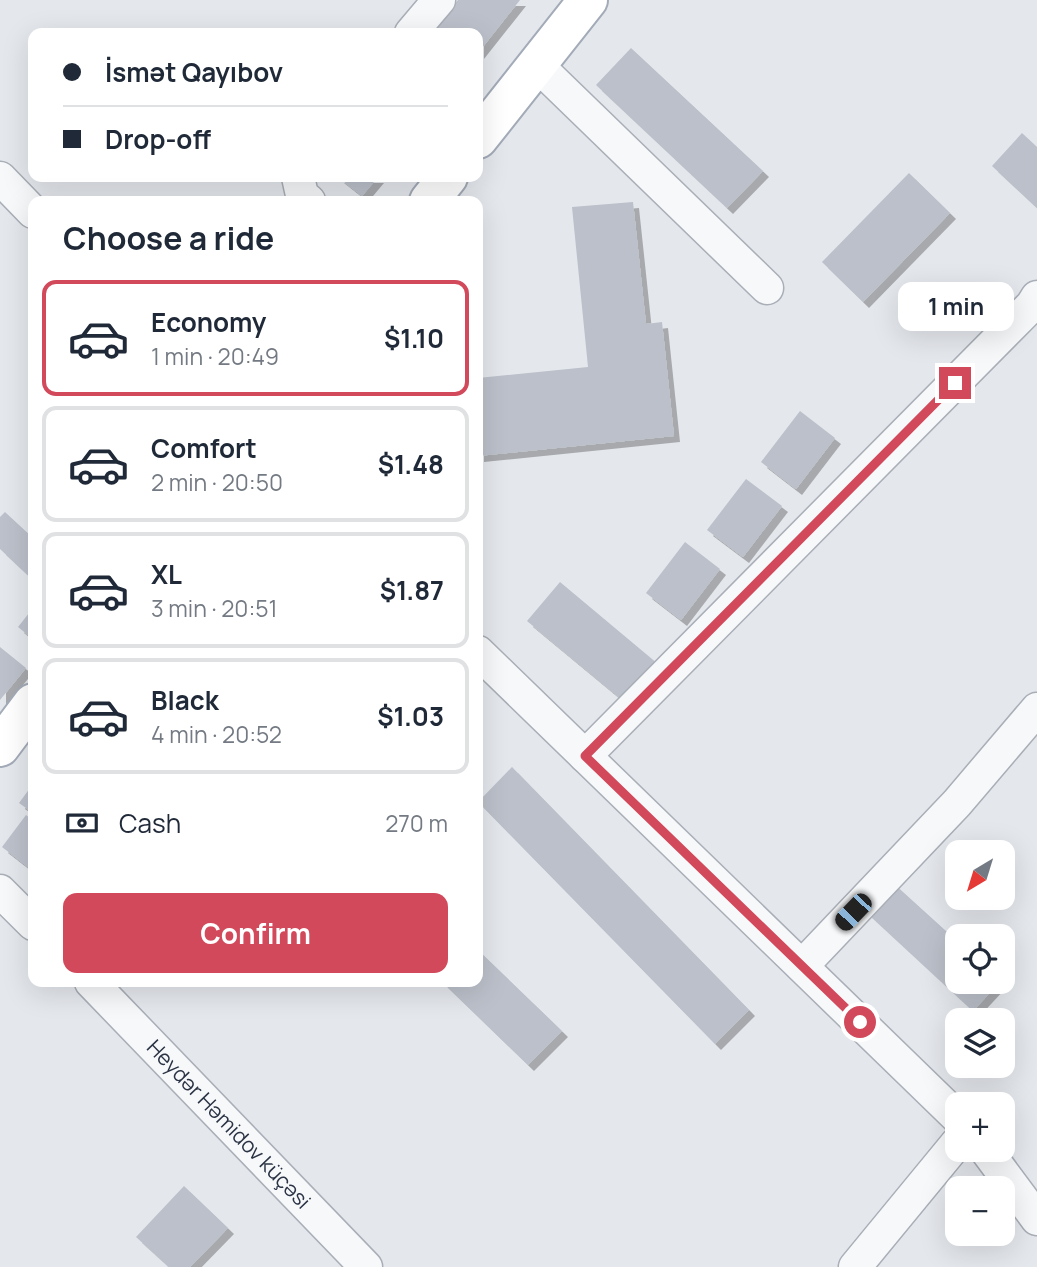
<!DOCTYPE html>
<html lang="en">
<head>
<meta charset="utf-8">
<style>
  body { margin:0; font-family:Manrope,sans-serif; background:#f2f2f3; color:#1f2937; height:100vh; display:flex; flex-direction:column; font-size:26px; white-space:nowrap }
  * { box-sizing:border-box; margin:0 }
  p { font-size:23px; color:#747a83 }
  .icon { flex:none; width:38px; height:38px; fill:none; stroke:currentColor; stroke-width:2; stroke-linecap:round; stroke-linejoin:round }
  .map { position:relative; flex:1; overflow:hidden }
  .details { position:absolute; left:28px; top:196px; width:455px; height:791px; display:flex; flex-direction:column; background:#fff; border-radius:14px; box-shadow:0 7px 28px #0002 }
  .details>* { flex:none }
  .guide { position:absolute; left:28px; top:28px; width:455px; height:154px; border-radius:14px; box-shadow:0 7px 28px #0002; display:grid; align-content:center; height:154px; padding:0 35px; background:#fff }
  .needle { width:46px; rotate:218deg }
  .tools { position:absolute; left:945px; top:840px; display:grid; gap:14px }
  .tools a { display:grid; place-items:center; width:70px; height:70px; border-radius:14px; background:#fff; box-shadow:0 7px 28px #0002; font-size:35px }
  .end { position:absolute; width:32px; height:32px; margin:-16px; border:9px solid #d1495b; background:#fff; box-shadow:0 0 0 4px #fff }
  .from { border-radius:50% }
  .bubble { position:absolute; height:49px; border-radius:14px; background:#fff; box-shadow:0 7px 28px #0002; font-size:23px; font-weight:700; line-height:49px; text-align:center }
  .car { position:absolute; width:21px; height:42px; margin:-21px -10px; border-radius:9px; box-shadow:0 0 5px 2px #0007; background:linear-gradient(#222 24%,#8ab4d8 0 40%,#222 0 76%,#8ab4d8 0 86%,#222 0) }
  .guide b { display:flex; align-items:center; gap:24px; height:66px; font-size:26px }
  .guide b+b { border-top:2px solid #e0e1e3 }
  .guide i { width:18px; height:18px; background:#1f2937 }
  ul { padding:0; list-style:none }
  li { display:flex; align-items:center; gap:21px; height:116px; margin:0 14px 10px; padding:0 21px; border:4px solid #e0e1e3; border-radius:14px }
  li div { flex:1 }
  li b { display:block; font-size:26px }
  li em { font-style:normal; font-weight:700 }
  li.on { border-color:#d1495b }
  li>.icon { width:63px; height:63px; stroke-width:1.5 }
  h2 { padding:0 35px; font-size:32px; line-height:84px }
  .pay { display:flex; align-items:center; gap:18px; height:77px; padding:0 35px; font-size:26px }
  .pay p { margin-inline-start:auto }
  .cta { display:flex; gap:14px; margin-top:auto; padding:14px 35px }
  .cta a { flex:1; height:80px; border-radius:14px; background:#d1495b; color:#fff; font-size:28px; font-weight:700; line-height:80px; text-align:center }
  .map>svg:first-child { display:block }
</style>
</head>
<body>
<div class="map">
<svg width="1037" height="1267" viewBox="0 0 1037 1267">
  <defs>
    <filter id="shadow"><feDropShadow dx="6" dy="6" stdDeviation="0" flood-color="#0004"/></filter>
  </defs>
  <rect width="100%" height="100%" fill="#e4e7ec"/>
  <!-- building -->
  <g fill="#bbc0ca" filter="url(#shadow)">
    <polygon points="458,0 520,0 478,53 478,33 431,33"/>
    <polygon points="631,48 763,171 727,208 596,85"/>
    <polygon points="1022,133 1037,147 1037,208 992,166"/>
    <polygon points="909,173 950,213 863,302 822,262"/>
    <polygon points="338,177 378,177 362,196"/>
    <polygon points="633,202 646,324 662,322 674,436 478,456 478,378 588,367 572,207"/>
    <polygon points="800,411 835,438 796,489 761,462"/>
    <polygon points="746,479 782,506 743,557 707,530"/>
    <polygon points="5,512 33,538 33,580 0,549 0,517"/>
    <polygon points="685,542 720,569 681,620 646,593"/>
    <polygon points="560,582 658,664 626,703 527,621"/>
    <polygon points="33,608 33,639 18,627"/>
    <polygon points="0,647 26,668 0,700"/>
    <polygon points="512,767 749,1010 715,1044 478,802"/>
    <polygon points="33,784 33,813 19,803"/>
    <polygon points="26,815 33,820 33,871 2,847"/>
    <polygon points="892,882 957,941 957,982 1000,982 973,1011 865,911"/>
    <polygon points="478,950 562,1031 528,1065 442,982 478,982"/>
    <polygon points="184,1186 228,1228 190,1267 169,1267 136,1237"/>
  </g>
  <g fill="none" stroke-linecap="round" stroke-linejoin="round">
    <!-- minor casing -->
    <g stroke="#a9aeb7" stroke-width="35">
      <g id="minor">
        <polyline points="411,33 439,0"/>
        <polyline points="537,65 767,288"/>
        <polyline points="298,177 302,195 309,201"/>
        <polyline points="0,178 33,212"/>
        <polyline points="478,652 957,1117"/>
        <polyline points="585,756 1032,305 1037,297"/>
        <polyline points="0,891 33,924"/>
        <polyline points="802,966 957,803 1037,709"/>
        <path id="s1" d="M91,982L366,1267"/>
        <polyline points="986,1150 1037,1219"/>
        <polyline points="855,1267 957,1143"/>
      </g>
    </g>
    <!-- major casing -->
    <g stroke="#a3abb8" stroke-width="42">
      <g id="major">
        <polyline points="478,139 588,0"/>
        <polyline points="429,201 448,177"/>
        <polyline points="0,747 33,703"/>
      </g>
    </g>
    <!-- minor -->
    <use href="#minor" stroke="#f7f8fa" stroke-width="32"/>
    <!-- major -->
    <use href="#major" stroke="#fff" stroke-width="38"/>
  </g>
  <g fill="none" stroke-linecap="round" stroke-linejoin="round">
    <!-- route -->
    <polyline stroke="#d1495b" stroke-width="9" points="860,1022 585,756 955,383"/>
  </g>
  <g text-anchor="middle" stroke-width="5" stroke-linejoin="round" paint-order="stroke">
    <!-- street labels -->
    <g font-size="21" fill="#2b3445" stroke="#f4f6f9">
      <text dy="7" stroke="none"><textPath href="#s1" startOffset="198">Heydər Həmidov küçəsi</textPath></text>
    </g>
  </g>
</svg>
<div class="tools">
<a><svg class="needle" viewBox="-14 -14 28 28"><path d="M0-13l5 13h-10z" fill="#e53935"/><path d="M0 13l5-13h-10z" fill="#747a83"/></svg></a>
<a><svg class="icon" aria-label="locate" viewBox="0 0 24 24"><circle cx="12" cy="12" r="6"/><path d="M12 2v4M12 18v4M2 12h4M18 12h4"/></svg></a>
<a><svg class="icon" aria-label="layers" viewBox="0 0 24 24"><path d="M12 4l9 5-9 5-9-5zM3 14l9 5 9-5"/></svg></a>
<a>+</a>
<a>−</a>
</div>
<i class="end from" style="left:860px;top:1022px"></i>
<i class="end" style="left:955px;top:383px"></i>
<div class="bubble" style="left:898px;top:282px;width:116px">1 min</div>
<i class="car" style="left:853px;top:912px;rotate:224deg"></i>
<div class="guide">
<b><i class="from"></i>İsmət Qayıbov</b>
<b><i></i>Drop-off</b>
</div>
<section class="details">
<h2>Choose a ride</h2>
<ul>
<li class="on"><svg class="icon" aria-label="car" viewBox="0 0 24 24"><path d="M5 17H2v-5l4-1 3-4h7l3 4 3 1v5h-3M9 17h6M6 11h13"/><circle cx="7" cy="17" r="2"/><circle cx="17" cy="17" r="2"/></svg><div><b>Economy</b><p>1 min · 20:49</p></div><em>$1.10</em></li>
<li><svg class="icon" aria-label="car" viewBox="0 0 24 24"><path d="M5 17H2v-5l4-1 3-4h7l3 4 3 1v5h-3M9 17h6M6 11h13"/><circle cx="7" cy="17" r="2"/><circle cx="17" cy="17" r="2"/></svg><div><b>Comfort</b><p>2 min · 20:50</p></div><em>$1.48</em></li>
<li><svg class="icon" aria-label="car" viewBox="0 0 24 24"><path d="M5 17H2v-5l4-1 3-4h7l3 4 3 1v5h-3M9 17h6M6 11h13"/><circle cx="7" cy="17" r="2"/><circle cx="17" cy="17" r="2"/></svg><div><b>XL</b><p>3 min · 20:51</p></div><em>$1.87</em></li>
<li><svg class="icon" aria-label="car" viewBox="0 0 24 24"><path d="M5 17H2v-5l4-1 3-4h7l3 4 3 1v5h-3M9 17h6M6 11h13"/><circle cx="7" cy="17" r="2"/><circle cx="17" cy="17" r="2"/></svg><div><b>Black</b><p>4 min · 20:52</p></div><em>$1.03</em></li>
</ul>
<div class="pay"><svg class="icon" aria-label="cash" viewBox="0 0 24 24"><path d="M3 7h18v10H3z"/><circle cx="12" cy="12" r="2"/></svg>Cash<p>270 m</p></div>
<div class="cta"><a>Confirm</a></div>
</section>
</div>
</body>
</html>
